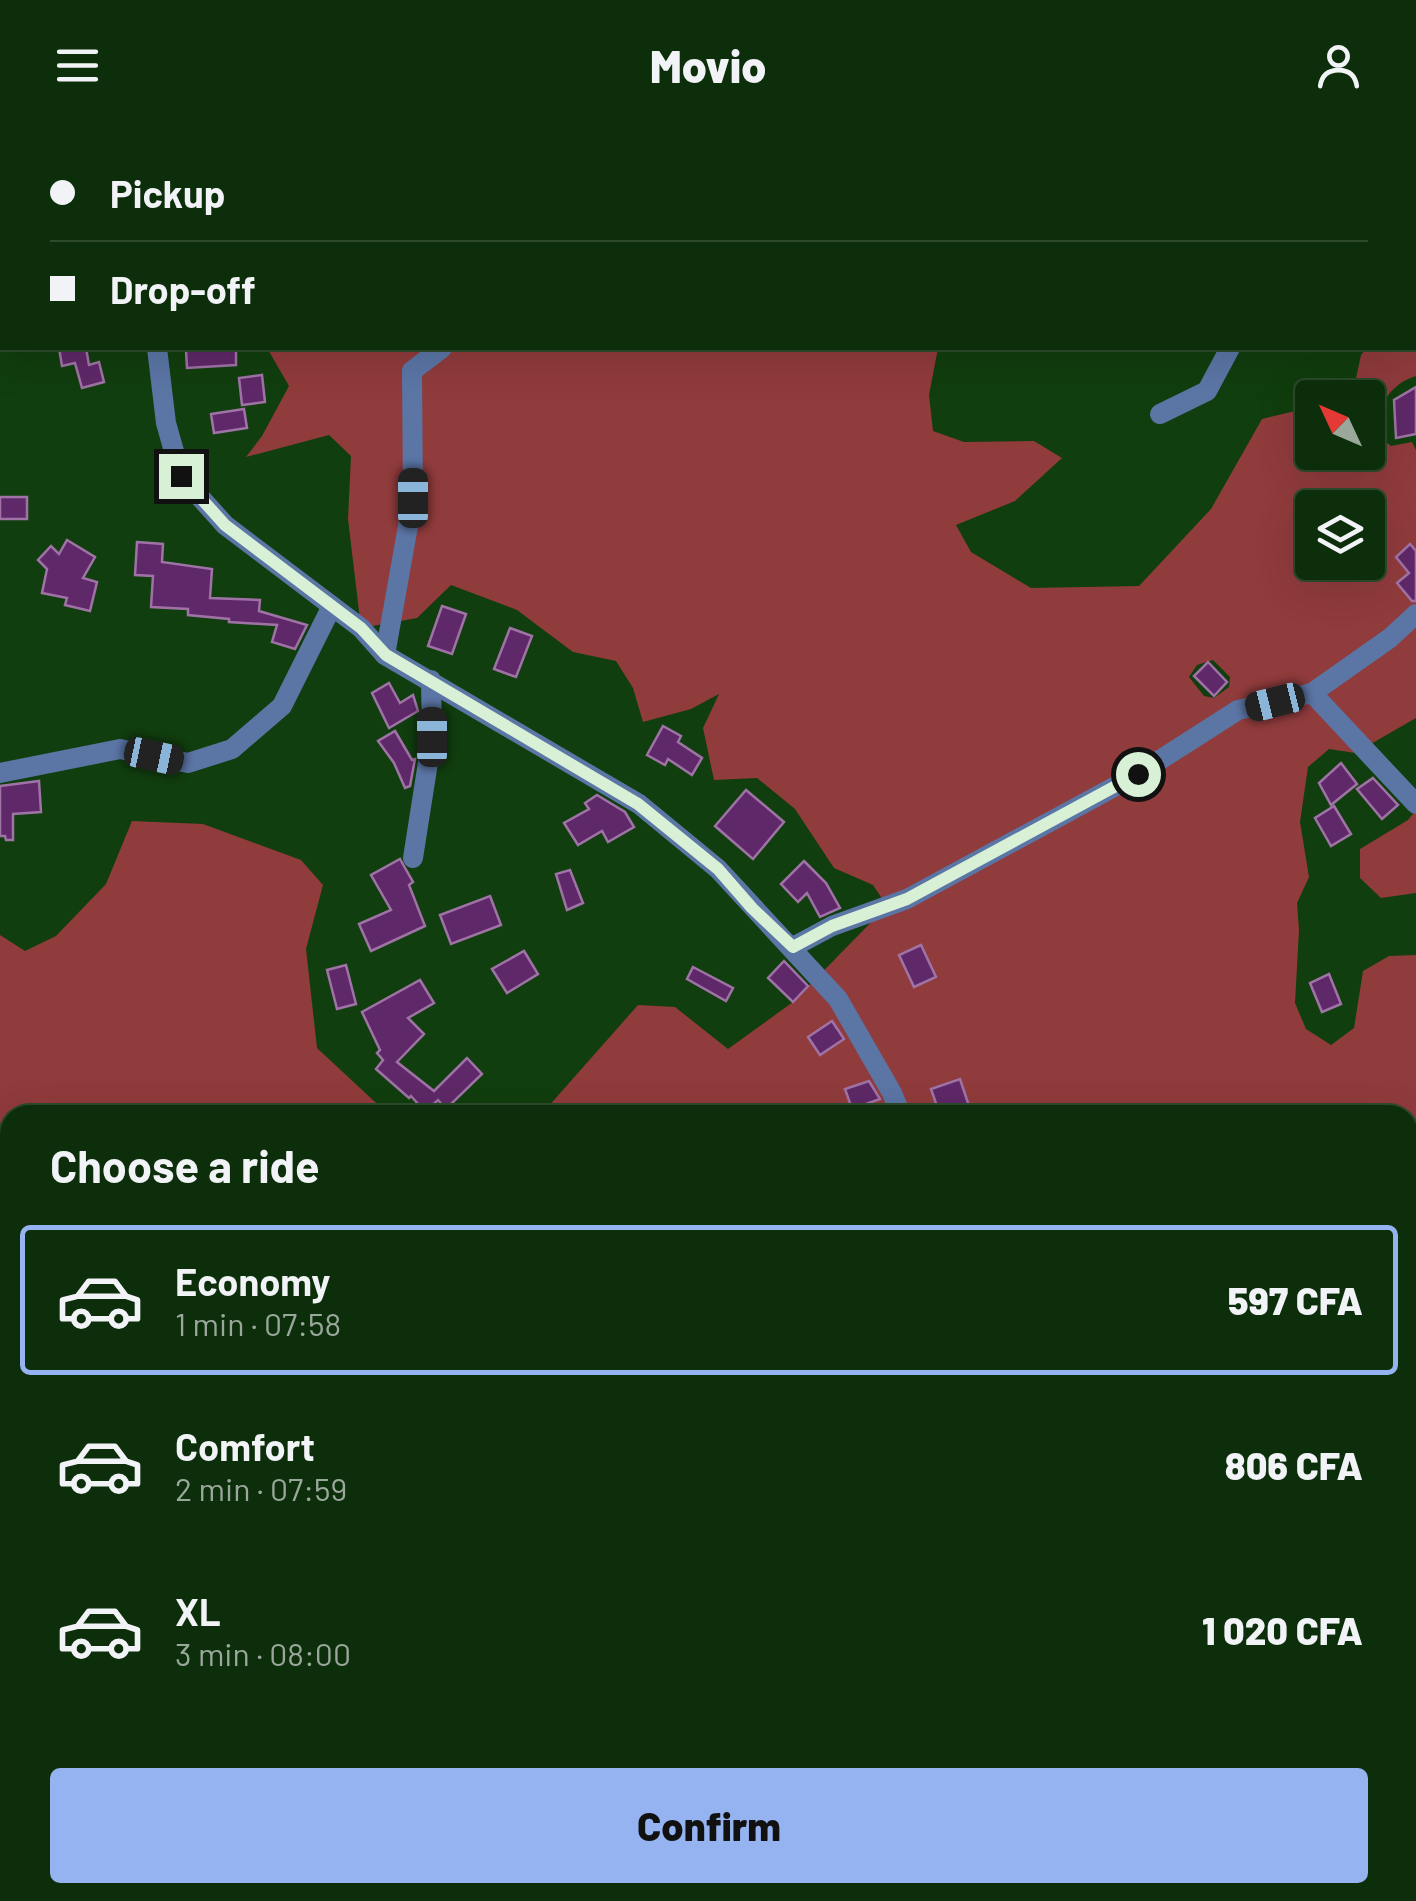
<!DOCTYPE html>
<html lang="en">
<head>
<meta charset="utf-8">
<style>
  body { margin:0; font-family:Barlow,sans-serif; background:#1b3a18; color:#f1f3f6; height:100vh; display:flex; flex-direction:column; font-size:38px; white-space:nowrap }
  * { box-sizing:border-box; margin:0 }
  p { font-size:32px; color:#9aa89c }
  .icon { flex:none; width:55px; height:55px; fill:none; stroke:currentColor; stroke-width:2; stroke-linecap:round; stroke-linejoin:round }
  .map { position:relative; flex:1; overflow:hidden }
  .sheet { position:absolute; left:0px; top:975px; width:1418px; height:798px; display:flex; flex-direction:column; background:#0d2e0a; border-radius:30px 30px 0 0; box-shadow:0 10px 40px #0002,0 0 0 2px #2d4a2b }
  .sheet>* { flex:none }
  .banner { position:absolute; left:0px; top:0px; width:1418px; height:220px; box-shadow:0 10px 40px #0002,0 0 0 2px #2d4a2b; display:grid; align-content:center; height:220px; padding:0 50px; background:#0d2e0a }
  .needle { width:65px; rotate:314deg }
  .fabs { position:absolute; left:1295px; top:250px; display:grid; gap:20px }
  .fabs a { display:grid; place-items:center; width:90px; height:90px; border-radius:10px; background:#0d2e0a; box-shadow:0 10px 40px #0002,0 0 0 2px #2d4a2b; font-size:50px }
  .end { position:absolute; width:45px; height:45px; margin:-22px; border:12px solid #d8f0d5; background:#111; box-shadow:0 0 0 5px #111 }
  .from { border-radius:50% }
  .car { position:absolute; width:30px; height:60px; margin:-30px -15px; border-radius:12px; box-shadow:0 0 8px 2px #0007; background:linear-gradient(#222 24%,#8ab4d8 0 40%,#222 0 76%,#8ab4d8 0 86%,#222 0) }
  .banner b { display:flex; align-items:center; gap:35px; height:95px; font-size:38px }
  .banner b+b { border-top:2px solid #2d4a2b }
  .banner i { width:25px; height:25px; background:#f1f3f6 }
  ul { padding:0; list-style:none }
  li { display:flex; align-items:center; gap:30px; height:150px; margin:0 20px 15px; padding:0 30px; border:5px solid transparent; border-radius:10px }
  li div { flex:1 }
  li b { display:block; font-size:38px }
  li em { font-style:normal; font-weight:800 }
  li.selected { border-color:#95b2f1 }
  li>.icon { width:90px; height:90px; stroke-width:1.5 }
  h2 { padding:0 50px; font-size:45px; line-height:120px }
  .primary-button { display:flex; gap:20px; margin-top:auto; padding:20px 50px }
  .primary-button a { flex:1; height:115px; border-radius:10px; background:#95b2f1; color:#111; font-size:40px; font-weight:800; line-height:115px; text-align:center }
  header { display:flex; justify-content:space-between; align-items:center; height:130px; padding:0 50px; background:#0d2e0a; font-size:45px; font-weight:800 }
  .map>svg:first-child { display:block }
</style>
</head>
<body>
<header><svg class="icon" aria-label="menu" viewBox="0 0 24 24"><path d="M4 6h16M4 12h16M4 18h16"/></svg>Movio<svg class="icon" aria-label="person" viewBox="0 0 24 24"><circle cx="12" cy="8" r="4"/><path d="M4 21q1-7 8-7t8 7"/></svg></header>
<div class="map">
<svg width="1416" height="1771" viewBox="0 0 1416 1771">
  <rect width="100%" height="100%" fill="#113e0e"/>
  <!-- green -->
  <g fill="#903b3c" fill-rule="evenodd">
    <path d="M1416,163V246C1389,254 1374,280 1379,307L1391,316L1412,312L1416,320V588L1355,623L1329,619L1308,637L1300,692L1309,747L1297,773L1299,800L1295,873L1306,899L1331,915L1354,898L1363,841L1389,826L1416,825V1340L1408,1324V985H530L547,978L638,875L675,877L728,919L793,872L887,776L873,755L834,738L795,679L757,648L714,650L703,598L719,564L691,579L643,592L633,558L616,531L573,522L517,480L451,455L417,488L361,498L348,389L351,326L329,305L246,327L262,306L289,256L267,218H938L929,265L933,301L964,312L1034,311L1062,328L1015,371L956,395L971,422L1031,458L1139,456L1211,379L1262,289L1312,277V322H1368V268L1352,267L1361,225L1367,218H1415ZM1312,378H1368V432H1312ZM1213,530L1230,547L1229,557L1214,568L1204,566L1189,547L1197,535Z"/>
    <polygon points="1416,680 1416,763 1381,768 1360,748 1360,719 1408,690"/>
    <polygon points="132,691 203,694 301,730 323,755 306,819 317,918 389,985 10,985 10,1457 0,1466 0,805 25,821 56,806 106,754"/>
    <polygon points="1416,1565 1416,1771 1160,1771 1159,1763 1408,1762 1408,1685 1411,1682 1413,1647 1408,1633 1408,1588"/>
    <polygon points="0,1642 10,1651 10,1762 74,1763 74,1771 0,1771"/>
    <polygon points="200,1762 628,1763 626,1771 572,1768 542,1771 191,1771"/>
    <polygon points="1110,1763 1111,1771 811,1771 803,1763"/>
  </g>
  <!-- building -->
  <g fill="#5f2868" stroke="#9f73a6" stroke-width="2.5">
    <polygon points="59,218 86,218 89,235 99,232 104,252 82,258 75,233 62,236"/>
    <polygon points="236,218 236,235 187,238 186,221"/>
    <polygon points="262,245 265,272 242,275 239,248"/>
    <polygon points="1416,257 1416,304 1396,308 1394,270"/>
    <polygon points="244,279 247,298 214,303 211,284"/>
    <rect x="0" y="367" width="27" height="22"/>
    <polygon points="67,410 95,427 83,448 97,452 90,481 65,475 67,468 42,463 47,439 38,430 51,416 59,424"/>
    <polygon points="137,412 163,414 162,432 212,439 210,468 260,470 259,481 307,495 295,519 272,512 277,495 229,492 229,489 188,485 188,479 151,477 153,446 135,445"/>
    <polygon points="1410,414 1416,421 1416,471 1412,471 1397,453 1409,443 1396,427"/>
    <polygon points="442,476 466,484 452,524 428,516"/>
    <polygon points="510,498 532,506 516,547 494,539"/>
    <polygon points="1208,532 1227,552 1214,566 1194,546"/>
    <polygon points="389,553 400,573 413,565 418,581 389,598 372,563"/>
    <polygon points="663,596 681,606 678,612 702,628 692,645 668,629 665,635 647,625"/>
    <polygon points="395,601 412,630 415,629 410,656 405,658 394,633 378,611"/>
    <polygon points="1341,633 1357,654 1331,675 1319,653"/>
    <polygon points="1373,648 1398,675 1382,689 1357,659"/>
    <polygon points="39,651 41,682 13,684 13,710 6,710 5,706 0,706 0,656"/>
    <polygon points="746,660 784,692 753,729 715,696"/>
    <polygon points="597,665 625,682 634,697 608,712 602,701 578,715 564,693 589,679 585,673"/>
    <polygon points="1334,676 1351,704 1331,716 1315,688"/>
    <polygon points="400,729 413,752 409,755 425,796 371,821 359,794 391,780 371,745"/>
    <polygon points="804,731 826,753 840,778 820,787 807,763 798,772 781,754"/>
    <polygon points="570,740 583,773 567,780 556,744"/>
    <polygon points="490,766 501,795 451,814 440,785"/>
    <polygon points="921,815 936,847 914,857 899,825"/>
    <polygon points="524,821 538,844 507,863 492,839"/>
    <polygon points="784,831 808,856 793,872 768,848"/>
    <polygon points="346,835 356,874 337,879 327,840"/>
    <polygon points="693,837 733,858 726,871 687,849"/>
    <polygon points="1329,844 1341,874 1322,882 1310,853"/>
    <polygon points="420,850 434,873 408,888 424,904 397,932 434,961 467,928 482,944 446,979 438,970 425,982 411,966 409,968 376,939 383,930 377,923 380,920 362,882"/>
    <polygon points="832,891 844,909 820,925 808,907"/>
    <polygon points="960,949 972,985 940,985 931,959"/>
    <polygon points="869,951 880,969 852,979 845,959"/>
  </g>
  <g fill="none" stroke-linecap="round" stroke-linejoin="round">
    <!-- minor -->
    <g stroke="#5b75a5" stroke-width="20">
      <polyline points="151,0 151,2"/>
      <polyline points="1258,0 1266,2"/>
      <polyline points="609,2 610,0"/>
      <polyline points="1415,157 1416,159"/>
      <polyline points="1415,195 1416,195"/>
      <polyline points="157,218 166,293 181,346 225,395 361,498 385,525 639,674 718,739 838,869 892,963 901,985"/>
      <polyline points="1160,284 1207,261 1230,218"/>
      <polyline points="385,525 413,368 412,241 442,218"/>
      <polyline points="1312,563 1416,674"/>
      <polyline points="0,643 120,619 188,633 232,619 282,576 332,476"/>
      <polyline points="413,728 432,607 431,550"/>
      <polyline points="793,817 832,796 907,769 1138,644 1238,580 1312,563 1390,508 1416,484"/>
      <polyline points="1408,1585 1416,1584"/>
      <polyline points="189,1771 189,1762"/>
      <polyline points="711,1771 712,1762"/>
    </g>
  </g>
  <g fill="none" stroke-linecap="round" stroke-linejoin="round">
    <!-- route -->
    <polyline stroke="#d8f0d5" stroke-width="12" points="181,346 225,395 361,498 386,525 638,674 718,739 752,778 793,817 832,796 907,769 1138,644"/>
  </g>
</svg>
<div class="fabs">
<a><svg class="needle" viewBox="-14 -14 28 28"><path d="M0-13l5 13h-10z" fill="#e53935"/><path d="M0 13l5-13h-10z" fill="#9aa89c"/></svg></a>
<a><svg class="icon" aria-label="layers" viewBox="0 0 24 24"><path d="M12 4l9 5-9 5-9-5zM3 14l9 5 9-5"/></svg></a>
</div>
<i class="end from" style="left:1138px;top:644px"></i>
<i class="end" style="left:181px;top:346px"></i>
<i class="car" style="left:413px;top:368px;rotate:0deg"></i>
<i class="car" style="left:1275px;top:572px;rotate:256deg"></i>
<i class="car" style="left:432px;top:607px;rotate:0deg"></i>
<i class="car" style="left:154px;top:626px;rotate:102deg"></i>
<div class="banner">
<b><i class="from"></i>Pickup</b>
<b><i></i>Drop-off</b>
</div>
<section class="sheet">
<h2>Choose a ride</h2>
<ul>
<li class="selected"><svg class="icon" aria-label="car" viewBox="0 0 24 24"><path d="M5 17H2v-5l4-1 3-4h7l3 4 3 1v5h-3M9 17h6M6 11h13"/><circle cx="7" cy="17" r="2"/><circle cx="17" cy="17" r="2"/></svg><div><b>Economy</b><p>1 min · 07:58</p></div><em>597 CFA</em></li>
<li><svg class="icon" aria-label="car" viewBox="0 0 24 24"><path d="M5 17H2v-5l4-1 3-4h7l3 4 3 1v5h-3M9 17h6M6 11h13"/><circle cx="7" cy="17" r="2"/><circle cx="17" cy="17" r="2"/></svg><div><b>Comfort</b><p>2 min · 07:59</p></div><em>806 CFA</em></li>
<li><svg class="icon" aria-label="car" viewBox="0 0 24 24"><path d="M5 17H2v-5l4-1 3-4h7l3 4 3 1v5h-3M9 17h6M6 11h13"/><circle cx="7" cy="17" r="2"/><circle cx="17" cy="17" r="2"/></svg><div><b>XL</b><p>3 min · 08:00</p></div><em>1 020 CFA</em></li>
</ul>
<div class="primary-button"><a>Confirm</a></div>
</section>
</div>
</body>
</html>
